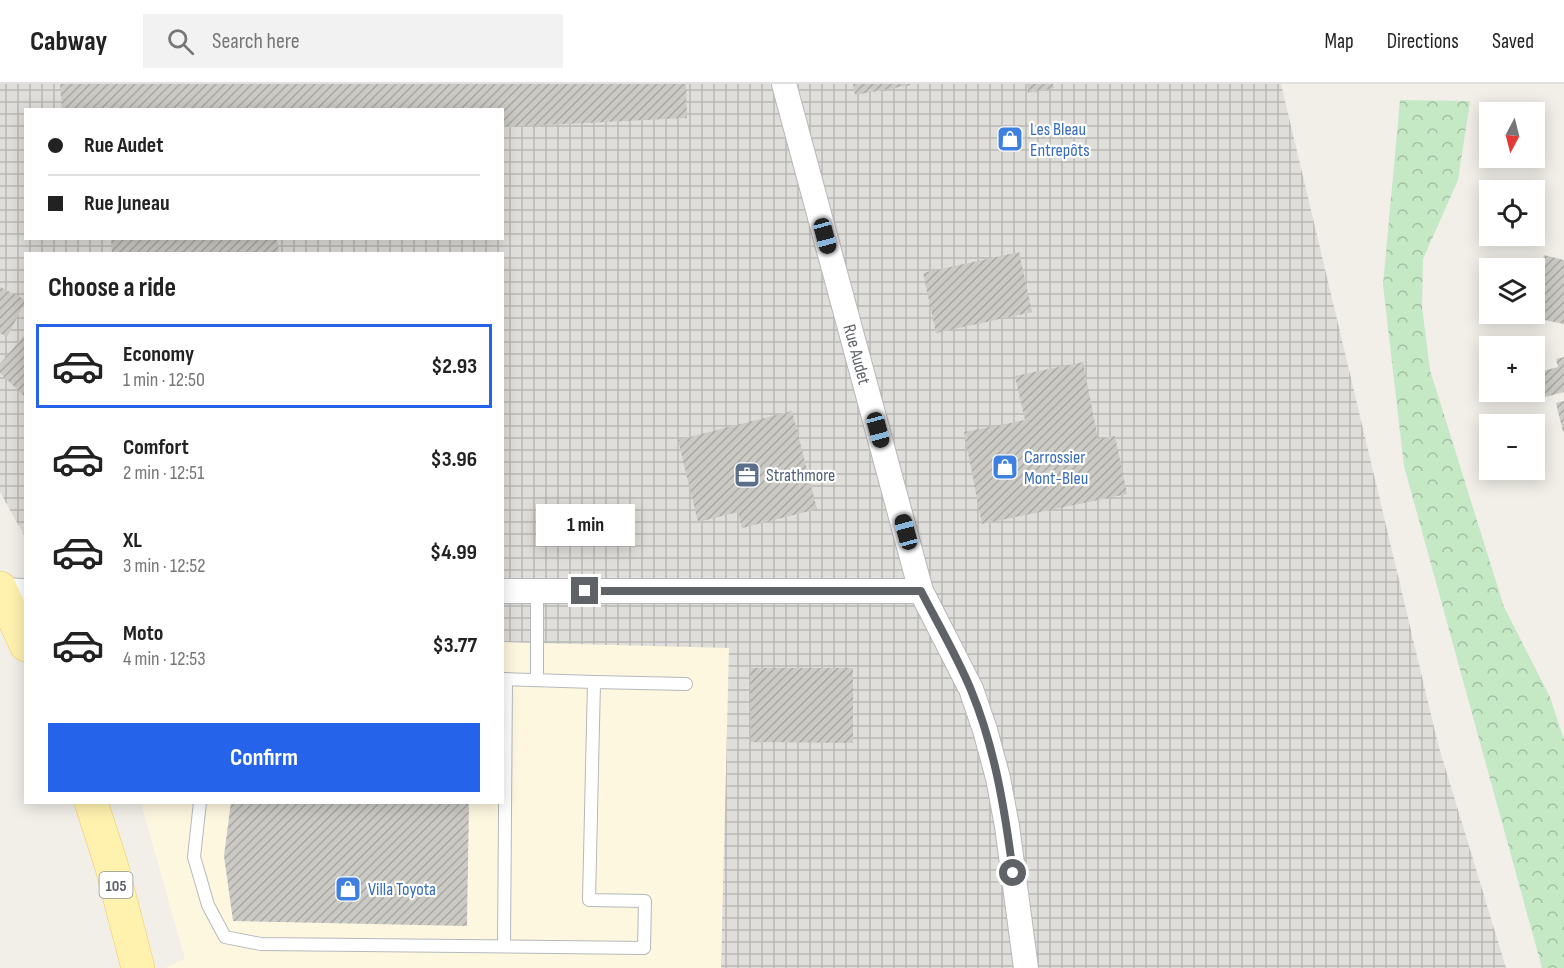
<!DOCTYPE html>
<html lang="en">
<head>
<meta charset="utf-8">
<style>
  body { margin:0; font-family:"Sofia Sans Condensed",sans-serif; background:#f2f2f2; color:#222; height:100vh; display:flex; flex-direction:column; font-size:22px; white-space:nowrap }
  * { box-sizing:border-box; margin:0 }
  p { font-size:20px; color:#767676 }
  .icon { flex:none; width:33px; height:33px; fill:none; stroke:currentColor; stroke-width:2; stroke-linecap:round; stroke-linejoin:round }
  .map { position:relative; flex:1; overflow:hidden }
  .side { position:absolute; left:24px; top:168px; width:480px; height:552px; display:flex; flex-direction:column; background:#fff; border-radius:0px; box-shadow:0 3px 15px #0003 }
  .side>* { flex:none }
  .top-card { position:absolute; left:24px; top:24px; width:480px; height:132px; border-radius:0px; box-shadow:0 3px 15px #0003; display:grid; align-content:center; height:132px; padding:0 24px; background:#fff }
  .needle { width:39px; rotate:187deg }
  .tools { position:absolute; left:1479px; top:18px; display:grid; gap:12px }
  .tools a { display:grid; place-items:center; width:66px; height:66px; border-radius:0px; background:#fff; box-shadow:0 3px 15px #0003; font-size:30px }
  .end { position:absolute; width:27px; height:27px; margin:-14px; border:8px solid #5f6368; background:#fff; box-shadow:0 0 0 3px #fff }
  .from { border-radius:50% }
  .bubble { position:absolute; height:42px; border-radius:0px; background:#fff; box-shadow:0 3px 15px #0003; font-size:20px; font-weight:700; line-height:42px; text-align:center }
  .car { position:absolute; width:18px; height:36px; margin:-18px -9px; border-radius:8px; box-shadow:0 0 4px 2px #0007; background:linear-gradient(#222 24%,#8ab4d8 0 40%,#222 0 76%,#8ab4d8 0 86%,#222 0) }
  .top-card b { display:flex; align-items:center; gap:21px; height:57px; font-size:22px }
  .top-card b+b { border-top:2px solid #e0e0e0 }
  .top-card i { width:15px; height:15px; background:#222 }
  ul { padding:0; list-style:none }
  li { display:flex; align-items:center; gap:18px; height:84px; margin:0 12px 9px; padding:0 12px; border:3px solid transparent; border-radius:0px }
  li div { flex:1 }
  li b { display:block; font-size:22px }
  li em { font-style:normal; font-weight:700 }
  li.selected { border-color:#2563eb }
  li>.icon { width:54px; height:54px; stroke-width:1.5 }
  h2 { padding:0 24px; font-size:27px; line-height:72px }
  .button { display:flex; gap:12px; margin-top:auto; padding:12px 24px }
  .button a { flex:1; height:69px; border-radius:0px; background:#2563eb; color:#fff; font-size:24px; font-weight:700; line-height:69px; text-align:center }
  header { display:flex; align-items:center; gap:36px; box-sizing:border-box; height:84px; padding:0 30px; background:#fff; border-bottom:2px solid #e0e0e0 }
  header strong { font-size:28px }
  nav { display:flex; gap:33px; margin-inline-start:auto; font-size:21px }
  .search { width:420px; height:54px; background:#f2f2f2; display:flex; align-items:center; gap:15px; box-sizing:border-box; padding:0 21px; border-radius:0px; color:#767676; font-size:22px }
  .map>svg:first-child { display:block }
</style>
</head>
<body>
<header>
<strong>Cabway</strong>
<div class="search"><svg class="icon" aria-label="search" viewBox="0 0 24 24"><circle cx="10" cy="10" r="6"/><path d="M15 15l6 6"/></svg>Search here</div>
<nav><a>Map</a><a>Directions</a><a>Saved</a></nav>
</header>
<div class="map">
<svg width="1564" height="884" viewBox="0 0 1564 884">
  <defs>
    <pattern id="industrial-grid" width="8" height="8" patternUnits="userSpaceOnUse" patternTransform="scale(1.5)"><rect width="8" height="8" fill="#e0deda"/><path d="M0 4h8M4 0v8" fill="none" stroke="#b9b8b5"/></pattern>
    <pattern id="forest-crowns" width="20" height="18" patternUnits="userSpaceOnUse" patternTransform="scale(1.5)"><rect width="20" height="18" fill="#c5e8c5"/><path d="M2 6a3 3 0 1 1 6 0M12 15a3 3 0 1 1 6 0" fill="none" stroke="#a3c0a4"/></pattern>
    <pattern id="building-hatch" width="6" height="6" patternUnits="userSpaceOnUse" patternTransform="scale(1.5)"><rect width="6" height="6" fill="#cccac5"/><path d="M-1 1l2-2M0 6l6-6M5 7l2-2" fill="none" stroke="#a9a8a4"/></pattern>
  </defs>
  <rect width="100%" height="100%" fill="#f1efe8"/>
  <!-- commercial -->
  <polygon fill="#fef7e0" points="503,558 729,563 725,884 165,884 185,875 141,719 502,718"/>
  <!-- industrial -->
  <path fill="url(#industrial-grid)" fill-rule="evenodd" d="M0,0H1281L1438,660L1506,884H721L729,564L503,558L502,170H26L25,453L0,408ZM26,26H502V154H26Z"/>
  <!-- forest -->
  <polygon fill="url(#forest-crowns)" points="1400,16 1470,17 1458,96 1423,175 1422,223 1430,286 1504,523 1550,613 1564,656 1564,884 1542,884 1404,382 1383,201"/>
  <!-- building -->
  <g fill="url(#building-hatch)">
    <polygon points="60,0 686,0 687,34 502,43 502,26 62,26"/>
    <polygon points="853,0 911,0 911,1 855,11"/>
    <polygon points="1027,0 1053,0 1054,4 1028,9"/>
    <polygon points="111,154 277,154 279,170 112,170"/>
    <polygon points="1019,168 1032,228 936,249 923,189"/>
    <polygon points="1544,171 1564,176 1564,240 1530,233 1531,230 1534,230 1534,214"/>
    <polygon points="0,203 26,216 7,253 0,249"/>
    <polygon points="26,249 26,314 0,289 0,280"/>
    <polygon points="1564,273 1564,308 1545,313 1539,288 1558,283 1556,275"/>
    <polygon points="1083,278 1098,355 1115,352 1127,410 982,440 964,348 1025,336 1015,292"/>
    <polygon points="1564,317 1564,348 1563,348 1556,319"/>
    <polygon points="792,327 817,425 742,444 738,428 698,438 678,356"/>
    <polygon points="750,584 853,584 853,659 751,658"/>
    <polygon points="231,718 469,718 467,842 233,837 224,772"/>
  </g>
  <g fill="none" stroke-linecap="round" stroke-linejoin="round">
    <!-- service casing -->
    <g stroke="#b5b8bc" stroke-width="14">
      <g id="service">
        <polyline points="537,507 537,596"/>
        <polyline points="502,595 594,598"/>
        <polyline points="200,718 194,773 208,821 225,853 261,860 644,864 645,817 589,816 594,598 686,600"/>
        <polyline points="504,862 506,595"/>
      </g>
    </g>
    <!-- minor casing -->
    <g stroke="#b5b8bc" stroke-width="26">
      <g id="minor">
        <path id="s1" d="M784,0L921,507L971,605L985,646L998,694L1007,742L1026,884"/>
        <polyline points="1,506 26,507"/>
        <polyline points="502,507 921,507"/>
      </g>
    </g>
    <!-- primary casing -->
    <g stroke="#f2c960" stroke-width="34">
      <g id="primary">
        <polyline points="0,504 26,561"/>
        <polyline points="91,718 111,780 138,884"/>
      </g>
    </g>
    <!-- service -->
    <use href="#service" stroke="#fff" stroke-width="12"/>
    <!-- minor -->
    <use href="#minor" stroke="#fff" stroke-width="24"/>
    <!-- primary -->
    <use href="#primary" stroke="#fff2af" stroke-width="33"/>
  </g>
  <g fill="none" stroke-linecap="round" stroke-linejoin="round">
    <!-- route -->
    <path stroke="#5f6368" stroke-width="8" d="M585,507H921C938,540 957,572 971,606C995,664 1005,727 1013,789"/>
  </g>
  <!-- icons -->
  <defs>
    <g id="shop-square" transform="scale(1.35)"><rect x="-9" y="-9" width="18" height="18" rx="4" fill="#3f7fe0" stroke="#fff"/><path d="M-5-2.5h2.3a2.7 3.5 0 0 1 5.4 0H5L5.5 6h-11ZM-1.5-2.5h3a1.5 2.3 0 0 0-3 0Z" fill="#fff"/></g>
    <g id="office-square" transform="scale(1.35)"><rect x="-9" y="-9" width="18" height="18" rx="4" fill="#5c6f8a" stroke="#fff"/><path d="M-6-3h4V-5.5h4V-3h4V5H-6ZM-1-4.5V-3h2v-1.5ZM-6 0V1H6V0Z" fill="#fff"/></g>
  </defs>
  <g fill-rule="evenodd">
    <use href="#shop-square" x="1010" y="55"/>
    <use href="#shop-square" x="1005" y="383"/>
    <use href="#office-square" x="747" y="391"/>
    <use href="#shop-square" x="348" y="805"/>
  </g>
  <g text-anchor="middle" stroke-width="4.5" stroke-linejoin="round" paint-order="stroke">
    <!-- shield labels -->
    <rect fill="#fff" stroke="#8f9295" stroke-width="1.5" x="99.5" y="788" width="33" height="26" rx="4.5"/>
    <g font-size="16" font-weight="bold" fill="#5f6368">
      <text x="116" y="807">105</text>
    </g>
    <!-- shop labels -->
    <g font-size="18" fill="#366cbe" stroke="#fff" text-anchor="start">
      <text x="1030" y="51">Les Bleau<tspan x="1030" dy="21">Entrepôts</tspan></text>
      <text x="1024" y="379">Carrossier<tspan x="1024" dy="21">Mont-Bleu</tspan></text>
      <text x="368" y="811">Villa Toyota</text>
    </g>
    <!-- street labels -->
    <g font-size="18" fill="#5f6368" stroke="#fff">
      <text dy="6" stroke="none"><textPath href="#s1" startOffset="280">Rue Audet</textPath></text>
    </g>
    <!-- service labels -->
    <g font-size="18" fill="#4e5e75" stroke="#fff" text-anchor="start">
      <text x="766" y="397">Strathmore</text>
    </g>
  </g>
</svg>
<div class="tools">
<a><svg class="needle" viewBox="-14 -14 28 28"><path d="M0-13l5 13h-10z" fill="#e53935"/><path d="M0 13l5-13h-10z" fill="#767676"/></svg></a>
<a><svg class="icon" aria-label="locate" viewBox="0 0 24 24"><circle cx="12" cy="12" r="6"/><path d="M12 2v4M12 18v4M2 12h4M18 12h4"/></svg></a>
<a><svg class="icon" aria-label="layers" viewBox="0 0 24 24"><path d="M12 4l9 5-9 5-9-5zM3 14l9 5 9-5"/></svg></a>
<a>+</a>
<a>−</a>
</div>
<i class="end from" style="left:1013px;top:789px"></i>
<i class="end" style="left:585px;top:507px"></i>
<div class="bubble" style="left:536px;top:420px;width:99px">1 min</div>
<i class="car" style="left:825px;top:152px;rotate:165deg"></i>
<i class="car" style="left:878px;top:346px;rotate:165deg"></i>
<i class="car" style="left:906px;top:448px;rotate:345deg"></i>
<div class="top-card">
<b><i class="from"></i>Rue Audet</b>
<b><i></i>Rue Juneau</b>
</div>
<section class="side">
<h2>Choose a ride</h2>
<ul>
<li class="selected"><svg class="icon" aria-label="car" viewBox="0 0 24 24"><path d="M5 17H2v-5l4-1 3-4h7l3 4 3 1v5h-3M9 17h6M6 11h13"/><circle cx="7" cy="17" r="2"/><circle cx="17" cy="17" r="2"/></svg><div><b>Economy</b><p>1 min · 12:50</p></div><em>$2.93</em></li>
<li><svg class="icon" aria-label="car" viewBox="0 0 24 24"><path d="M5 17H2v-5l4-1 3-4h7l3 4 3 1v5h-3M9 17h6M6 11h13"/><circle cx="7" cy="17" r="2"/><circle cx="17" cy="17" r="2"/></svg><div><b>Comfort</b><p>2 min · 12:51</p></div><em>$3.96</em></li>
<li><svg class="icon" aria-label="car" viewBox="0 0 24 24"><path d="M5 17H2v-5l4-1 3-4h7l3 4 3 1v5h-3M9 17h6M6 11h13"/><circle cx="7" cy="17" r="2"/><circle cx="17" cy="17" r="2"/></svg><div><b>XL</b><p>3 min · 12:52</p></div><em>$4.99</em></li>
<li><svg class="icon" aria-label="car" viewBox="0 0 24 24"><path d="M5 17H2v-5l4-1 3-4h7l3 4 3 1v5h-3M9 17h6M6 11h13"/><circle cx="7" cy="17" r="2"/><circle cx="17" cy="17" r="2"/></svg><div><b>Moto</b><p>4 min · 12:53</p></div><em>$3.77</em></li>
</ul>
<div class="button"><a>Confirm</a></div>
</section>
</div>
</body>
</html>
